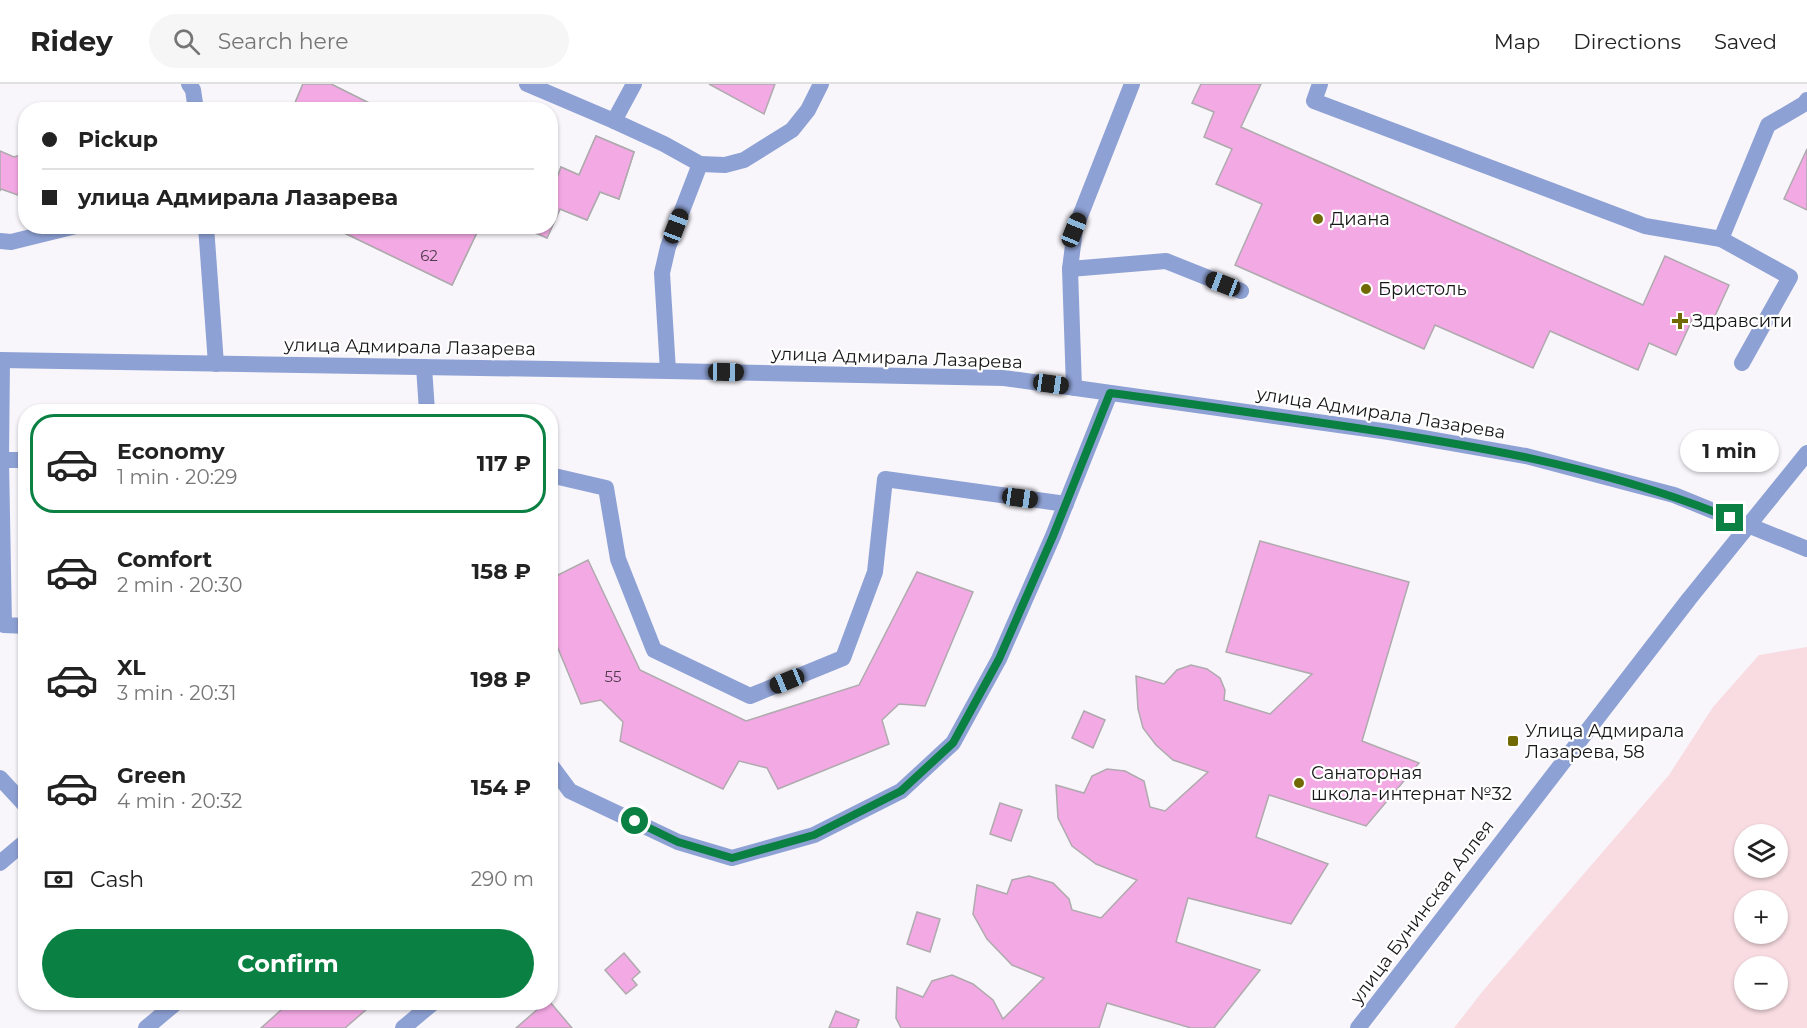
<!DOCTYPE html>
<html lang="en">
<head>
<meta charset="utf-8">
<style>
  body { margin:0; font-family:Montserrat,sans-serif; background:#f6f6f6; color:#222; height:100vh; display:flex; flex-direction:column; font-size:22px; white-space:nowrap }
  * { box-sizing:border-box; margin:0 }
  p { font-size:20px; color:#767676 }
  .icon { flex:none; width:33px; height:33px; fill:none; stroke:currentColor; stroke-width:2; stroke-linecap:round; stroke-linejoin:round }
  .map { position:relative; flex:1; overflow:hidden }
  .drawer { position:absolute; left:18px; top:320px; width:540px; height:606px; display:flex; flex-direction:column; background:#fff; border-radius:24px; box-shadow:0 2px 4px #0004 }
  .drawer>* { flex:none }
  .banner { position:absolute; left:18px; top:18px; width:540px; height:132px; border-radius:24px; box-shadow:0 2px 4px #0004; display:grid; align-content:center; height:132px; padding:0 24px; background:#fff }
  .tools { position:absolute; left:1734px; top:740px; display:grid; gap:12px }
  .tools a { display:grid; place-items:center; width:54px; height:54px; border-radius:50%; background:#fff; box-shadow:0 2px 4px #0004; font-size:30px }
  .end { position:absolute; width:27px; height:27px; margin:-14px; border:8px solid #0b8043; background:#fff; box-shadow:0 0 0 3px #fff }
  .from { border-radius:50% }
  .bubble { position:absolute; height:42px; border-radius:21px; background:#fff; box-shadow:0 2px 4px #0004; font-size:20px; font-weight:700; line-height:42px; text-align:center }
  .car { position:absolute; width:18px; height:36px; margin:-18px -9px; border-radius:8px; box-shadow:0 0 4px 2px #0007; background:linear-gradient(#222 24%,#8ab4d8 0 40%,#222 0 76%,#8ab4d8 0 86%,#222 0) }
  .banner b { display:flex; align-items:center; gap:21px; height:57px; font-size:22px }
  .banner b+b { border-top:2px solid #e0e0e0 }
  .banner i { width:15px; height:15px; background:#222 }
  ul { padding:10px 0 0; list-style:none }
  li { display:flex; align-items:center; gap:18px; height:99px; margin:0 12px 9px; padding:0 12px; border:3px solid transparent; border-radius:24px }
  li div { flex:1 }
  li b { display:block; font-size:22px }
  li em { font-style:normal; font-weight:700 }
  li.current { border-color:#0b8043 }
  li>.icon { width:54px; height:54px; stroke-width:1.5 }
  .pay { display:flex; align-items:center; gap:15px; height:66px; padding:0 24px; font-size:22px }
  .pay p { margin-inline-start:auto }
  .cta { display:flex; gap:12px; margin-top:auto; padding:12px 24px }
  .cta a { flex:1; height:69px; border-radius:36px; background:#0b8043; color:#fff; font-size:24px; font-weight:700; line-height:69px; text-align:center }
  header { display:flex; align-items:center; gap:36px; box-sizing:border-box; height:84px; padding:0 30px; background:#fff; border-bottom:2px solid #e0e0e0 }
  header strong { font-size:28px }
  nav { display:flex; gap:33px; margin-inline-start:auto; font-size:21px }
  .search { width:420px; height:54px; background:#f6f6f6; display:flex; align-items:center; gap:15px; box-sizing:border-box; padding:0 21px; border-radius:33px; color:#767676; font-size:22px }
  .map>svg:first-child { display:block }
</style>
</head>
<body>
<header>
<strong>Ridey</strong>
<div class="search"><svg class="icon" aria-label="search" viewBox="0 0 24 24"><circle cx="10" cy="10" r="6"/><path d="M15 15l6 6"/></svg>Search here</div>
<nav><a>Map</a><a>Directions</a><a>Saved</a></nav>
</header>
<div class="map">
<svg width="1807" height="944" viewBox="0 0 1807 944">
  <rect width="100%" height="100%" fill="#f8f6fb"/>
  <!-- park -->
  <path fill="#f8dce1" fill-rule="evenodd" d="M1807,563V944H1454L1482,908L1669,691L1713,623L1759,571ZM1744,750H1778V783H1744ZM1744,816H1778V849H1744ZM1744,882H1778V915H1744Z"/>
  <!-- building -->
  <g fill="#f3a9e4" stroke="#aeaaad" stroke-width="1.5">
    <polygon points="303,0 331,0 383,26 292,26"/>
    <polygon points="303,0 331,0 383,26 292,26"/>
    <polygon points="709,0 775,0 764,30"/>
    <polygon points="1201,0 1261,0 1241,43 1643,221 1665,172 1729,201 1710,243 1692,236 1676,271 1649,259 1638,286 1550,247 1533,284 1435,241 1424,265 1235,181 1262,120 1216,100 1232,65 1204,53 1214,28 1192,19"/>
    <polygon points="596,52 634,68 619,115 600,108 587,136 560,125 547,154 524,142 550,142 550,107 552,108 561,83 579,91"/>
    <polygon points="596,52 634,68 619,115 600,108 587,136 560,125 547,154 519,142 550,142 550,107 552,108 561,83 579,91"/>
    <polygon points="1807,65 1807,126 1784,115"/>
    <polygon points="0,67 14,73 26,69 26,114 1,105 0,107"/>
    <polygon points="330,142 480,142 452,201"/>
    <polygon points="330,142 480,142 452,201"/>
    <polygon points="1260,457 1409,498 1362,657 1419,679 1366,742 1269,711 1256,753 1328,780 1291,840 1188,814 1176,858 1260,886 1214,944 1191,944 1107,919 1099,944 901,944 896,934 897,903 923,913 932,897 952,891 973,900 993,916 1003,935 1044,894 1012,881 987,855 973,830 977,801 1007,810 1012,796 1029,792 1053,799 1069,815 1072,826 1101,834 1137,796 1096,780 1072,762 1058,734 1056,701 1084,709 1092,692 1107,685 1125,687 1144,697 1150,723 1165,727 1208,688 1173,676 1156,661 1143,644 1138,625 1136,592 1164,600 1177,586 1191,581 1207,585 1220,594 1225,606 1224,616 1270,630 1312,590 1226,568"/>
    <polygon points="588,476 640,586 746,637 859,601 917,488 973,508 925,622 899,620 882,636 889,660 778,705 767,684 739,677 723,705 620,657 623,638 601,616 581,620 550,545 550,495"/>
    <polygon points="1084,627 1105,636 1093,664 1072,654"/>
    <polygon points="1000,719 1022,726 1011,757 990,750"/>
    <polygon points="917,828 940,835 930,868 907,860"/>
    <polygon points="624,869 640,888 632,895 637,901 626,910 605,886"/>
    <polygon points="290,918 375,918 345,944 261,944"/>
    <polygon points="546,918 550,918 572,944 516,944"/>
    <polygon points="836,927 859,936 856,944 829,944"/>
  </g>
  <g fill="none" stroke-linecap="round" stroke-linejoin="round">
    <!-- service -->
    <g stroke="#8ea1d4" stroke-width="16">
      <polyline points="189,0 193,6 196,26"/>
      <polyline points="527,0 614,37 634,0"/>
      <polyline points="1320,0 1314,17 1645,142 1721,155"/>
      <polyline points="614,37 664,60 700,80"/>
      <polyline points="206,142 216,280"/>
      <polyline points="0,157 11,158 76,142"/>
      <polyline points="1070,185 1166,177 1241,207"/>
      <polyline points="2,276 1,376 4,541 26,542"/>
      <polyline points="1742,279 1790,193 1721,155 1768,41 1804,20 1807,16"/>
      <polyline points="424,283 427,327"/>
      <polyline points="668,287 662,189 668,163 700,80 725,81 744,76 792,46 808,26 821,0"/>
      <polyline points="1074,304 1070,185 1075,145 1132,0"/>
      <polyline points="1,376 26,376"/>
      <polyline points="550,391 606,404 618,475 654,566 750,612 843,574 875,488 885,395 1066,420"/>
      <polyline points="550,680 570,707 678,758 732,774 814,751 901,707 953,659 999,575 1053,452 1110,309"/>
      <polyline points="0,694 26,722"/>
      <polyline points="0,779 26,757"/>
      <polyline points="146,944 177,918"/>
      <polyline points="403,944 434,918"/>
    </g>
    <!-- tertiary -->
    <g stroke="#8ea1d4" stroke-width="16">
      <polyline points="0,276 668,287 1004,294 1389,348 1526,372 1674,411 1807,465"/>
      <polyline points="1358,944 1689,515 1807,369"/>
    </g>
  </g>
  <g fill="none" stroke-linecap="round" stroke-linejoin="round">
    <!-- route -->
    <path stroke="#0b8043" stroke-width="8" d="M635,737L678,758L732,774L814,751L901,707L953,659L999,575L1053,452L1110,309C1181,318 1252,329 1323,339C1461,359 1600,381 1730,434"/>
  </g>
  <!-- markers -->
  <g fill="#716a04" stroke="#fff" stroke-width="2">
    <circle cx="1318" cy="135" r="6"/>
    <circle cx="1366" cy="205" r="6"/>
    <path d="M1677 228h6v6h6v6h-6v6h-6v-6h-6v-6h6z"/>
    <rect x="1507" y="651" width="12" height="12" rx="3"/>
    <circle cx="1299" cy="699" r="6"/>
  </g>
  <g text-anchor="middle" stroke-width="4.5" stroke-linejoin="round" paint-order="stroke">
    <!-- number labels -->
    <g font-size="15" fill="#4e3b4b">
      <text x="429" y="177">62</text>
      <text x="613" y="598">55</text>
    </g>
    <!-- poi labels -->
    <g font-size="18" fill="#171618" stroke="#fff" text-anchor="start">
      <text x="1330" y="141">Диана</text>
      <text x="1378" y="211">Бристоль</text>
      <text x="1692" y="243">Здравсити</text>
      <text x="1525" y="653">Улица Адмирала<tspan x="1525" dy="21">Лазарева, 58</tspan></text>
      <text x="1311" y="695">Санаторная<tspan x="1311" dy="21">школа-интернат №32</tspan></text>
    </g>
    <!-- street labels -->
    <g font-size="18" fill="#171618" stroke="#fff">
      <text transform="translate(410 263) rotate(1)" y="6">улица Адмирала Лазарева</text>
      <text transform="translate(897 274) rotate(2)" y="6">улица Адмирала Лазарева</text>
      <text transform="translate(1381 329) rotate(9)" y="6">улица Адмирала Лазарева</text>
      <text transform="translate(1422 828) rotate(-53)" y="6">улица Бунинская Аллея</text>
    </g>
  </g>
</svg>
<div class="tools">
<a><svg class="icon" aria-label="layers" viewBox="0 0 24 24"><path d="M12 4l9 5-9 5-9-5zM3 14l9 5 9-5"/></svg></a>
<a>+</a>
<a>−</a>
</div>
<i class="end from" style="left:635px;top:737px"></i>
<i class="end" style="left:1730px;top:434px"></i>
<div class="bubble" style="left:1680px;top:346px;width:99px">1 min</div>
<i class="car" style="left:676px;top:142px;rotate:21deg"></i>
<i class="car" style="left:1074px;top:146px;rotate:22deg"></i>
<i class="car" style="left:1223px;top:200px;rotate:291deg"></i>
<i class="car" style="left:726px;top:288px;rotate:91deg"></i>
<i class="car" style="left:1051px;top:300px;rotate:98deg"></i>
<i class="car" style="left:1020px;top:414px;rotate:98deg"></i>
<i class="car" style="left:787px;top:597px;rotate:248deg"></i>
<div class="banner">
<b><i class="from"></i>Pickup</b>
<b><i></i>улица Адмирала Лазарева</b>
</div>
<section class="drawer">
<ul>
<li class="current"><svg class="icon" aria-label="car" viewBox="0 0 24 24"><path d="M5 17H2v-5l4-1 3-4h7l3 4 3 1v5h-3M9 17h6M6 11h13"/><circle cx="7" cy="17" r="2"/><circle cx="17" cy="17" r="2"/></svg><div><b>Economy</b><p>1 min · 20:29</p></div><em>117 ₽</em></li>
<li><svg class="icon" aria-label="car" viewBox="0 0 24 24"><path d="M5 17H2v-5l4-1 3-4h7l3 4 3 1v5h-3M9 17h6M6 11h13"/><circle cx="7" cy="17" r="2"/><circle cx="17" cy="17" r="2"/></svg><div><b>Comfort</b><p>2 min · 20:30</p></div><em>158 ₽</em></li>
<li><svg class="icon" aria-label="car" viewBox="0 0 24 24"><path d="M5 17H2v-5l4-1 3-4h7l3 4 3 1v5h-3M9 17h6M6 11h13"/><circle cx="7" cy="17" r="2"/><circle cx="17" cy="17" r="2"/></svg><div><b>XL</b><p>3 min · 20:31</p></div><em>198 ₽</em></li>
<li><svg class="icon" aria-label="car" viewBox="0 0 24 24"><path d="M5 17H2v-5l4-1 3-4h7l3 4 3 1v5h-3M9 17h6M6 11h13"/><circle cx="7" cy="17" r="2"/><circle cx="17" cy="17" r="2"/></svg><div><b>Green</b><p>4 min · 20:32</p></div><em>154 ₽</em></li>
</ul>
<div class="pay"><svg class="icon" aria-label="cash" viewBox="0 0 24 24"><path d="M3 7h18v10H3z"/><circle cx="12" cy="12" r="2"/></svg>Cash<p>290 m</p></div>
<div class="cta"><a>Confirm</a></div>
</section>
</div>
</body>
</html>
